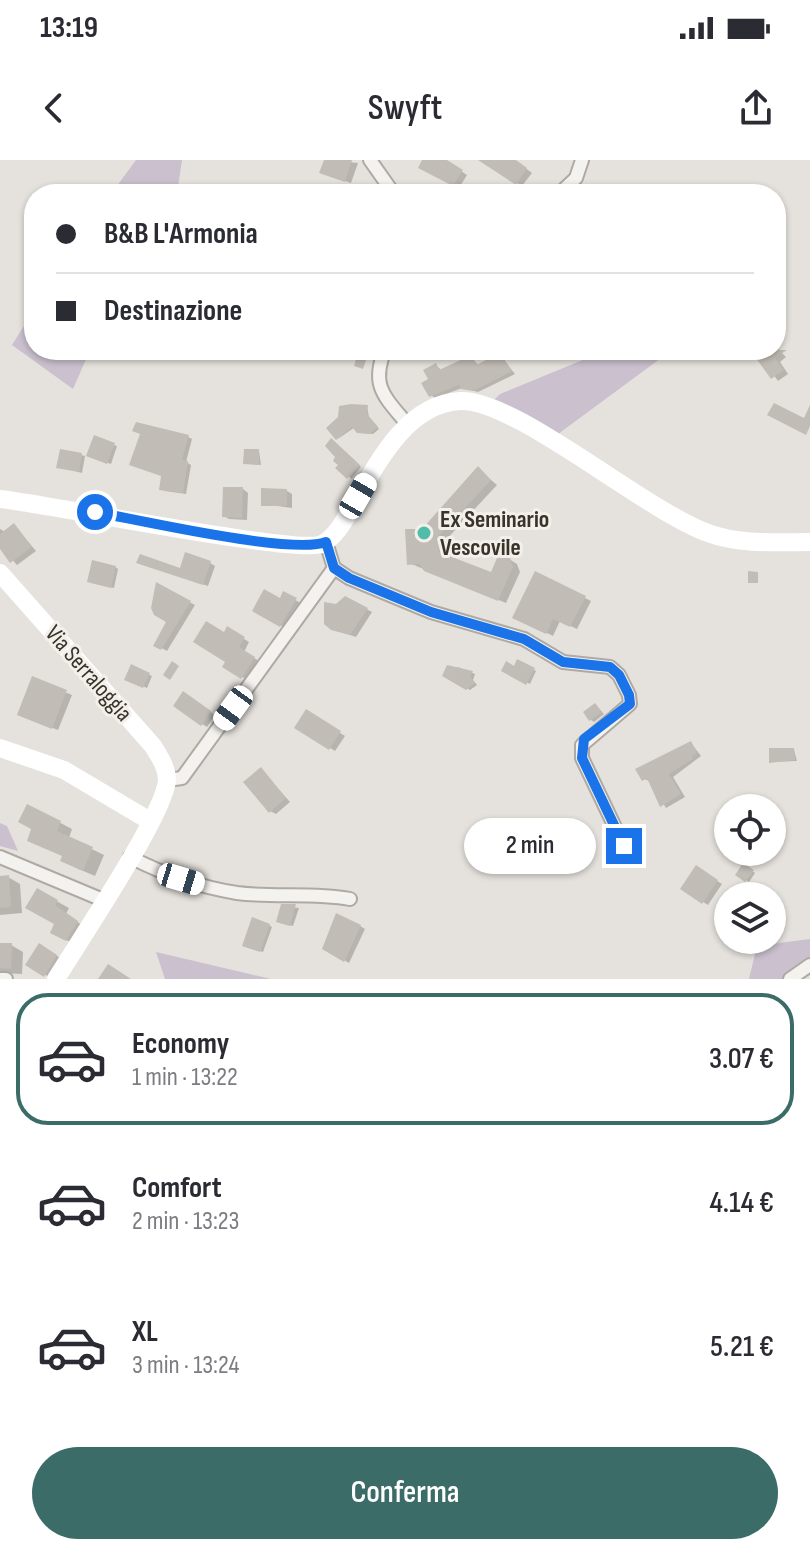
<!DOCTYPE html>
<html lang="it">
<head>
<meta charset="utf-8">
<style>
  body { margin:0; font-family:"Sofia Sans Condensed",sans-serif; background:#f7f7f7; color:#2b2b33; height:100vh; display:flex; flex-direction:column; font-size:30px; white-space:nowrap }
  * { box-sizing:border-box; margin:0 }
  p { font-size:26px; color:#7c7c81 }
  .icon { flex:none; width:44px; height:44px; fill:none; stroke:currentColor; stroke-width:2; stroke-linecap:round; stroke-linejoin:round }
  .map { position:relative; height:819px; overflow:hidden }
  .details { display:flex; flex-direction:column; background:#fff; flex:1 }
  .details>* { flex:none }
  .top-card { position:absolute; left:24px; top:24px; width:762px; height:176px; border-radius:32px; box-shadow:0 2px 6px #0004; display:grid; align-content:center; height:176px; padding:0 32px; background:#fff }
  .tools { position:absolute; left:714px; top:634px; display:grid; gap:16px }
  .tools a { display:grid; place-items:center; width:72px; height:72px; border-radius:50%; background:#fff; box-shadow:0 2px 6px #0004; font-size:40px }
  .end { position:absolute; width:36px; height:36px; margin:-18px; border:10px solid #1a73e8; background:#fff; box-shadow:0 0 0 4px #fff }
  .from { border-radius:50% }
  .bubble { position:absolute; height:56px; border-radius:28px; background:#fff; box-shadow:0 2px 6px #0004; font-size:26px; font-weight:600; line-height:56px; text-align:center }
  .car { position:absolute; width:24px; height:48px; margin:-24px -12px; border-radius:10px; box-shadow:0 0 6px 2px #0007; background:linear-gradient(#fff 24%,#345 0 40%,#fff 0 76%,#345 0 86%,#fff 0) }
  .top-card b { display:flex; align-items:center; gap:28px; height:76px; font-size:30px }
  .top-card b+b { border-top:2px solid #e1e1e2 }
  .top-card i { width:20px; height:20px; background:#2b2b33 }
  ul { padding:14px 0 0; list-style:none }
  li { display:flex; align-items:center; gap:24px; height:132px; margin:0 16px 12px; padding:0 16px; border:4px solid transparent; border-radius:32px }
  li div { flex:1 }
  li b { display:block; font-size:30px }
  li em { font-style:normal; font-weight:600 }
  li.current { border-color:#3c6c68 }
  li>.icon { width:72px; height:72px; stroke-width:1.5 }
  .button { display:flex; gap:16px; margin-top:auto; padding:16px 32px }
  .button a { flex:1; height:92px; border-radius:48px; background:#3c6c68; color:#fff; font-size:32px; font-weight:600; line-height:92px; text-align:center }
  .status { display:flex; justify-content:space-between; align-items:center; height:56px; padding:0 40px; background:#fff; direction:ltr }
  .status svg { height:22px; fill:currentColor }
  header { display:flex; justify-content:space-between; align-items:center; height:104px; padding:0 32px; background:#fff; font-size:36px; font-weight:600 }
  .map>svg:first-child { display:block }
</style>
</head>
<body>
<div class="status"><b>13:19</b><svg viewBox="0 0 49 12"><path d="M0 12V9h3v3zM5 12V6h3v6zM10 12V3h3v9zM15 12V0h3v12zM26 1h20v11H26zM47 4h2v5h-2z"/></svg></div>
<header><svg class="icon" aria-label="back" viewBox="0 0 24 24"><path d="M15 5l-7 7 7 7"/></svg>Swyft<svg class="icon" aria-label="share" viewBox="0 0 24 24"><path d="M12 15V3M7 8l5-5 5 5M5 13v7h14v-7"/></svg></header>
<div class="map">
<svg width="810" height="819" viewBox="0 0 810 819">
  <rect width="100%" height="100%" fill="#e5e2dd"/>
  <!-- green -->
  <g fill="#cac0ce">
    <polygon points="136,0 182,0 177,34 111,34"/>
    <polygon points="34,150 34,190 90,190 73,229 12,185"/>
    <polygon points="607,190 672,190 554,277 492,242 500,234"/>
    <polygon points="0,663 7,666 18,691 0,686"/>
    <polygon points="810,779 810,802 786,819 749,819 757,786"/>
    <polygon points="156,792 271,819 165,819"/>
  </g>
  <!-- shadow -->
  <g fill="#0003">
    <polygon points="326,0 358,3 351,23 327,15"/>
    <polygon points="426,0 444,0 467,15 459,28 421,7"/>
    <polygon points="492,0 514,0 532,13 522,26 487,4"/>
    <polygon points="776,187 786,197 780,202 788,214 778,221 756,190 776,190"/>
    <polygon points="500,195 515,214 478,232 462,228 435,238 431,235 436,205 442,211 471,197 479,206"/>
    <polygon points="367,247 369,257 379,269 373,274 362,273 355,267 338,279"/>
    <polygon points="188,277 192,279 186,302 191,305 186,334 165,331 161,329 163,316"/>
    <polygon points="334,282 361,307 351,319 341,305"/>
    <polygon points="114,285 117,286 111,304 91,297"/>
    <polygon points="259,291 261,305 245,303"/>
    <polygon points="81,295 85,296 82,313 59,307"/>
    <polygon points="478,309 497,325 445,381 447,397 492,415 509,399 517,404 520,412 506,443 409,403 423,371"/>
    <polygon points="243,329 248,333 247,360 229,359 224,356"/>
    <polygon points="287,331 292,334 292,348 263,344"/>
    <polygon points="14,365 36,391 17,405 0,386 0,369 5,372"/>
    <polygon points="210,403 215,406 208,426 144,405 182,411"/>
    <polygon points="115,407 118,409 114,428 92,423"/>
    <polygon points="536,413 591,441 577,469 560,461 553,476 521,460"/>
    <polygon points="157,425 195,445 167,491 156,485 169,462"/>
    <polygon points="284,434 301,443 286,468 254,451 281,440"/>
    <polygon points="345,438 372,452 356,477 332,469 336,446"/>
    <polygon points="228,469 249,482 244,492 259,501 247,520 225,506 228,502 224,475"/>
    <polygon points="518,501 536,511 530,524 503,511 515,508"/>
    <polygon points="132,507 152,516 147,528 127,519"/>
    <polygon points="458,507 475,514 473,520 477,525 470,530 444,515"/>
    <polygon points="33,519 72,535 58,570 25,557"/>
    <polygon points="189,537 215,555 207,567 202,564"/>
    <polygon points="595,545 604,554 594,562 591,560"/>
    <polygon points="307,552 345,576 335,591 297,567"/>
    <polygon points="691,583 701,596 673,617 685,637 666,648 650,621 644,619"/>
    <polygon points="794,590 797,601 771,602"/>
    <polygon points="261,610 290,642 276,654 270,651"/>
    <polygon points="28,646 72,669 69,678 104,695 95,716 74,707"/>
    <polygon points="744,706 755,713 749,722 738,715"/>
    <polygon points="697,708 722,724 708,745 683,729"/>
    <polygon points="8,717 20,724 22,753 0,755 0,718"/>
    <polygon points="38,731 69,748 66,754 89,770 79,786 64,779"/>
    <polygon points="282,746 299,748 293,766 281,763"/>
    <polygon points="269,765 272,767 263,792 247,786"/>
    <polygon points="360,766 365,769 349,803 324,788"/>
    <polygon points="0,785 11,785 23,792 22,814 0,813"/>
    <polygon points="51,792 68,803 53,819 28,805"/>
  </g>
  <!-- building -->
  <g fill="#c1bcb5">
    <polygon points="324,0 352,0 345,22 319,13"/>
    <polygon points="422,0 447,0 463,10 453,26 418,8"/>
    <polygon points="478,0 516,0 527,8 516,25"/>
    <polygon points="750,190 787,190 775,198 784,210 771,219"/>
    <polygon points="358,193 367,197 363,209 354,206"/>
    <polygon points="500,193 512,211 473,231 461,229 459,225 429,237 421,223 428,219 423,210 436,203 439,210 471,195 476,205"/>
    <polygon points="774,243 804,258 810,245 810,266 806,275 767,255"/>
    <polygon points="351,244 368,245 367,254 378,267 370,274 357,273 352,267 336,280 326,268 338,257 339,246"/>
    <polygon points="136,262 189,275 182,300 188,301 183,333 159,330 161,316 129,305 140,274 132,271"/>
    <polygon points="94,275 115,283 107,304 86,296"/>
    <polygon points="331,278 360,305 347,319 335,308 338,305 333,301 335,297 325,286"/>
    <polygon points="60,289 82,293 79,312 56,308"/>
    <polygon points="244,289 259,289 259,305 243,304"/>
    <polygon points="478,306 491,320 438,377 439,392 491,412 497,398 510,397 513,407 498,441 424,411 419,404 407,405 405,369 422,369"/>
    <polygon points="223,327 243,327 242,358 222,357"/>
    <polygon points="261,328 287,329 287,346 261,346"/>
    <polygon points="14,363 32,387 10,403 0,389 0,374"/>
    <polygon points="185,392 211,401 203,425 136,403 140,394 180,408"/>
    <polygon points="92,400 116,406 111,428 87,422"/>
    <polygon points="535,411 586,436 570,467 553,459 546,474 512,458"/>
    <polygon points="748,411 758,412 758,423 748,423"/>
    <polygon points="156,422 191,441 161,490 153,486 166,462 154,455 151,448"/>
    <polygon points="264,429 280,438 283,431 297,438 280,467 252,451"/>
    <polygon points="345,436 368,448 350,475 331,470 324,464 324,442 336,444"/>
    <polygon points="206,461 224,472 227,466 245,477 239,487 255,497 241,519 222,507 225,502 193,482"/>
    <polygon points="517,499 535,508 526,525 501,511 506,501 514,506"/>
    <polygon points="172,501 179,506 170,520 163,515"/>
    <polygon points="131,504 150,513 143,528 124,520"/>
    <polygon points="447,505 473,511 470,517 475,523 466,530 442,516"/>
    <polygon points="32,516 67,530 52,569 17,555"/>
    <polygon points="183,531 211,551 201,566 173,546"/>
    <polygon points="595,543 602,552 589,561 583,552"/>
    <polygon points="306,549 341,571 329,590 294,568"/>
    <polygon points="691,581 697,593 692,596 693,599 669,614 681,634 660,647 647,618 642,621 635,609"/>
    <polygon points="769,588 794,588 795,600 769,603"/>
    <polygon points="261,607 286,638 269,653 243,622"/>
    <polygon points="27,644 61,661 57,671 93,687 83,711 60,701 62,696 27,681 31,669 18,662"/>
    <polygon points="743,703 754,710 745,722 735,715"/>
    <polygon points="696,705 718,720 702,744 680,729"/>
    <polygon points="9,715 11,747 0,748 0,716"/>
    <polygon points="37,728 58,740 55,745 78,761 66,781 50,773 54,764 25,748"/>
    <polygon points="281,744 296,744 290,766 276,762"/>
    <polygon points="336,753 361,765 344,802 322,789"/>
    <polygon points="252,757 270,764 260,792 242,786"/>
    <polygon points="0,783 12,783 11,809 0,808"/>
    <polygon points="39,783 57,795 44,817 25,805"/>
    <polygon points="108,804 131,819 98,819"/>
  </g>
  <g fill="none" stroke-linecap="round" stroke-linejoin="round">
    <!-- street casing -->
    <g stroke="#aeaaa3" stroke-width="16">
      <g id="street">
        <polyline points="370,0 394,34"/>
        <polyline points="559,34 576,18 582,0"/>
        <path d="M385,190C370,226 385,237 407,264"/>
        <polyline points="326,382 334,408 349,418 431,452 524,479 563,502 610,507 619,515 629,535 630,544 582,585 582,598 624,686"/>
        <polyline points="167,620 182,618 334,408"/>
        <polyline points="0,697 103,740"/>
        <path d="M130,697C163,714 199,727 237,733C274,738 313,732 350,739"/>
        <polyline points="0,819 6,819"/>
        <polyline points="790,819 810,805"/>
      </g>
    </g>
    <!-- street -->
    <use href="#street" stroke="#f4f2ef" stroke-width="12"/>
    <!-- secondary -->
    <g stroke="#fff" stroke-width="18">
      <path d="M0,339C47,344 299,395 322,384C336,377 345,359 352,347C376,306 405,244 460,241C514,238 644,350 708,373C740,385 777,382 810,382"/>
      <path d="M0,413L153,586C159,596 167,607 167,620C165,654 78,783 56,819"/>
      <polyline points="0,588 64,610 150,661"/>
    </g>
  </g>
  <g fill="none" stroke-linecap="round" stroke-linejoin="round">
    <!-- route -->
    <path stroke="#1a73e8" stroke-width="10" d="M95,352C139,360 292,395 326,382L334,408L349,418L431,452L524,479L563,502L610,507L619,515L629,535L630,544L584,579L582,598L624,686"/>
  </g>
  <!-- markers -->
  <circle fill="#50bca9" stroke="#f3f0ec" stroke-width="3" cx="424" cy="373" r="8"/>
  <g text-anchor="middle" stroke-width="6" stroke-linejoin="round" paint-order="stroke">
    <!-- poi labels -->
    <g font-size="24" font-weight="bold" fill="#3a3329" stroke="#f3f0ec" text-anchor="start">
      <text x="440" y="367">Ex Seminario<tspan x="440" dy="28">Vescovile</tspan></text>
    </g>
    <!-- street labels -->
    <g font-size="24" fill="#3a3329" stroke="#f3f0ec">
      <text transform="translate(89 513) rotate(49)" y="8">Via Serraloggia</text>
    </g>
  </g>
</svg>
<div class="tools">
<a><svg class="icon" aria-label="locate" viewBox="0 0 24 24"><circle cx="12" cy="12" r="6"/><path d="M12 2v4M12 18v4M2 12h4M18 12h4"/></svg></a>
<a><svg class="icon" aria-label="layers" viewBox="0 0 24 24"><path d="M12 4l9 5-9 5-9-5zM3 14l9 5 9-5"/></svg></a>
</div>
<i class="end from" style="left:95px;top:352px"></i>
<i class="end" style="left:624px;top:686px"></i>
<div class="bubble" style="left:464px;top:658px;width:132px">2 min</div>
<i class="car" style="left:358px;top:336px;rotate:30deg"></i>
<i class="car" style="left:233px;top:548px;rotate:216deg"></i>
<i class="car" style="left:181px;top:719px;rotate:107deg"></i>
<div class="top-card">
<b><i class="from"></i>B&amp;B L'Armonia</b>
<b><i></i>Destinazione</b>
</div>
</div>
<section class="details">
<ul>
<li class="current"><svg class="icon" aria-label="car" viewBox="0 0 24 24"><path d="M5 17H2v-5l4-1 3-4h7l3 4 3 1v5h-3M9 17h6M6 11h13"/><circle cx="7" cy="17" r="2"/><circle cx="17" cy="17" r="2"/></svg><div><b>Economy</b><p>1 min · 13:22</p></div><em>3.07 €</em></li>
<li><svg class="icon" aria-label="car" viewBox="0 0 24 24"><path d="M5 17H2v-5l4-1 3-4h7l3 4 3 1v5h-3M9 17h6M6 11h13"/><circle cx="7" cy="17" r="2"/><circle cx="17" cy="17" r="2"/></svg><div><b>Comfort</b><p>2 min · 13:23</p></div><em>4.14 €</em></li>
<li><svg class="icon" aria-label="car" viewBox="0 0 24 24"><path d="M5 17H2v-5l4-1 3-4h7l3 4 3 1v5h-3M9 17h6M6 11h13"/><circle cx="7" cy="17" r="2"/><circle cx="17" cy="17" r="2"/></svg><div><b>XL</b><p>3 min · 13:24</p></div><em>5.21 €</em></li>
</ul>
<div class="button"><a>Conferma</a></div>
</section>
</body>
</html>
